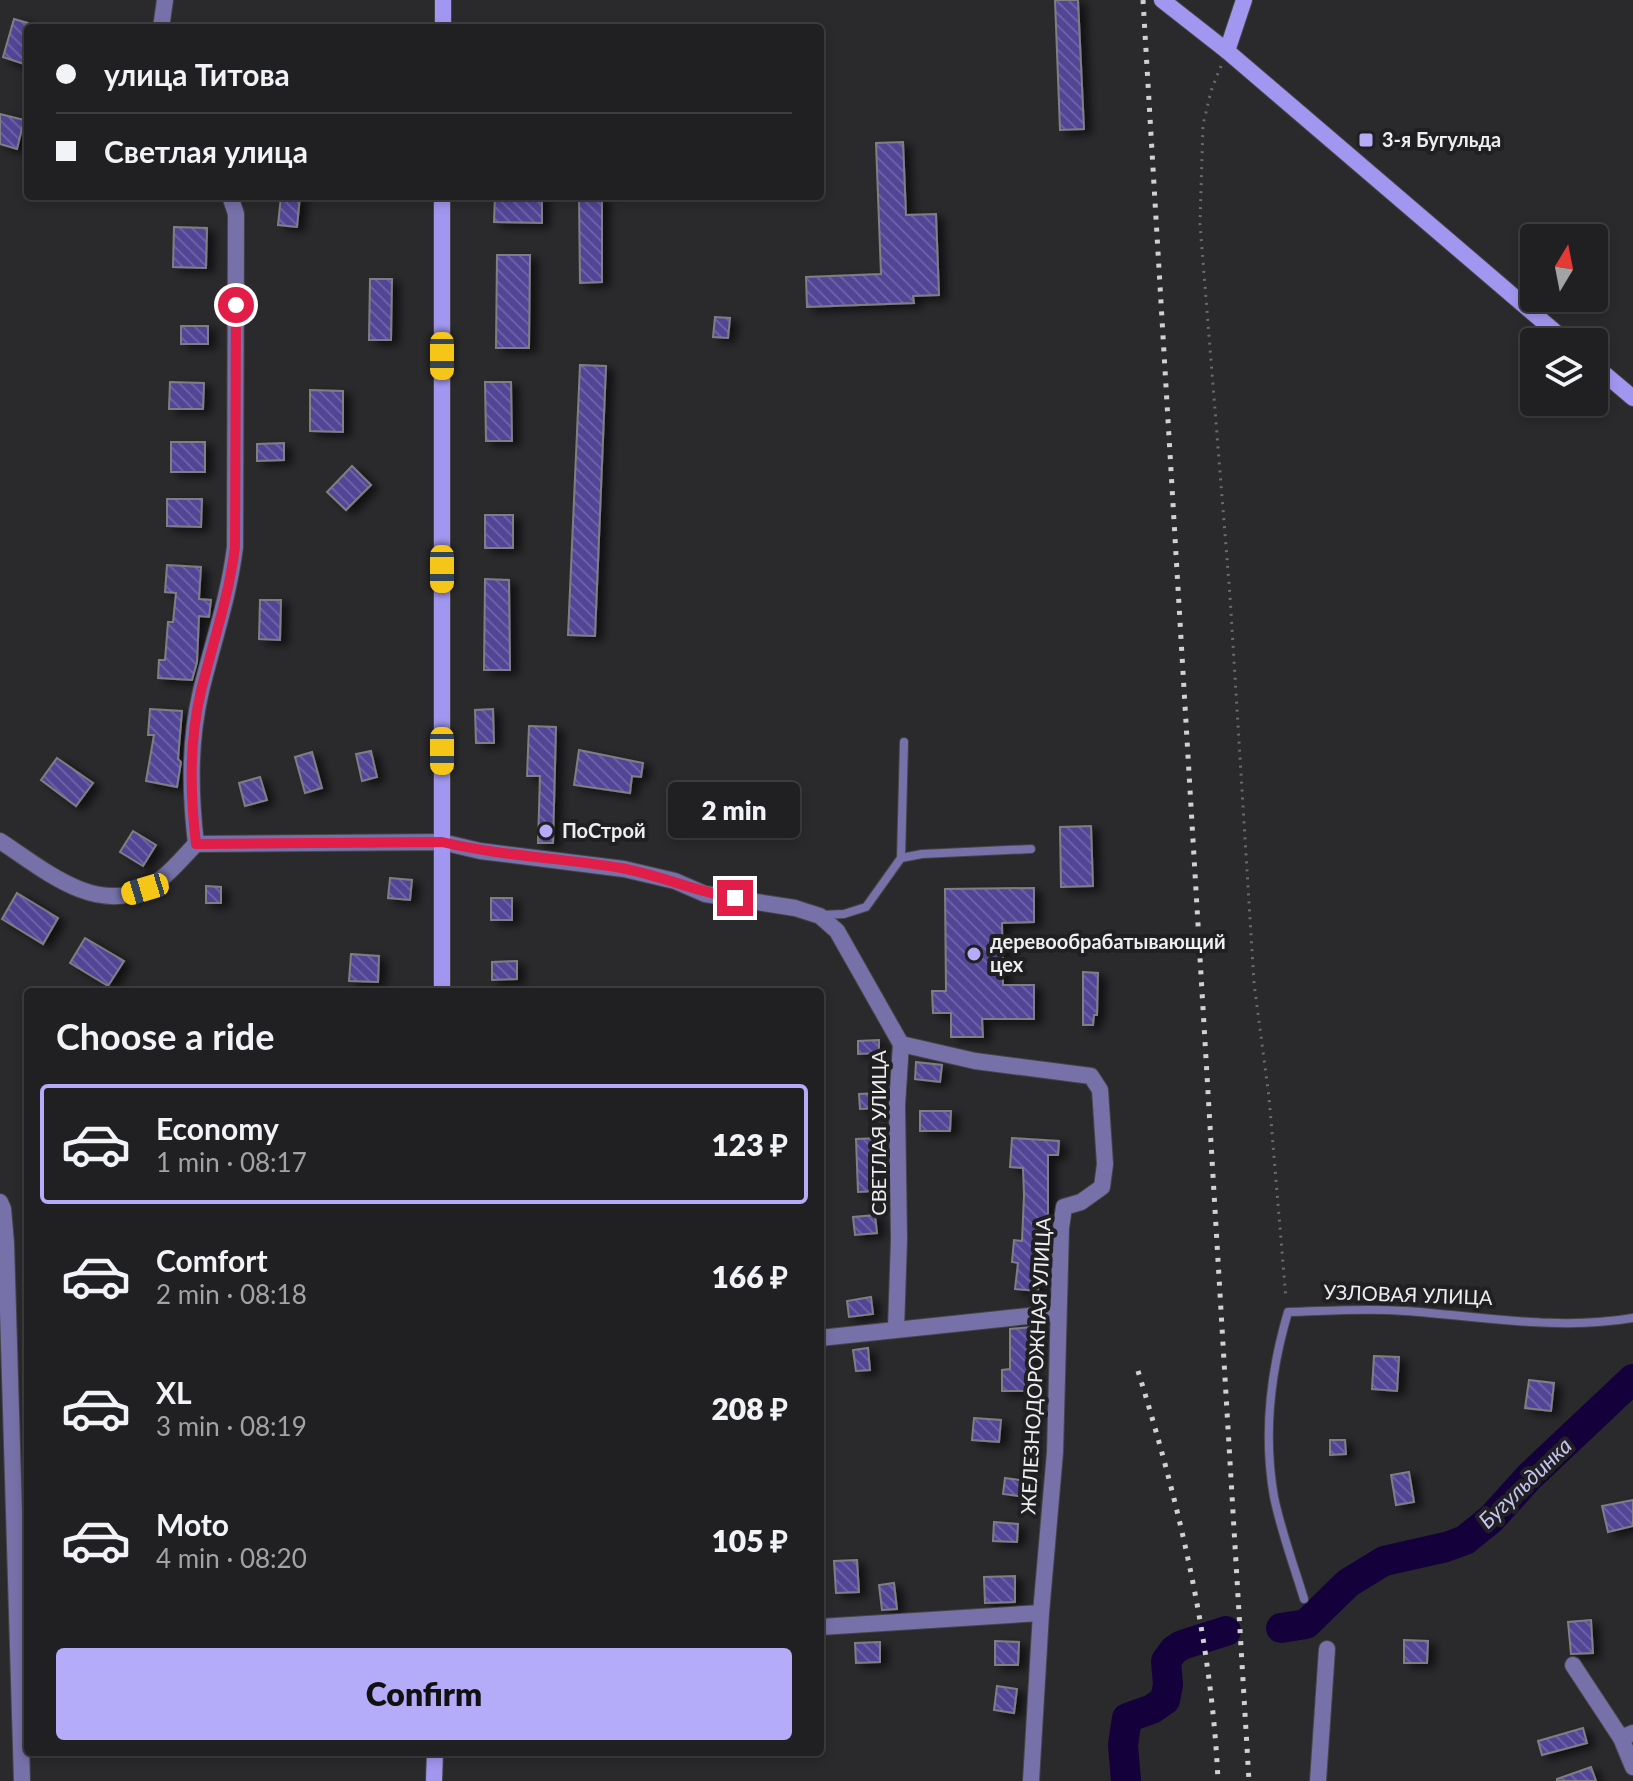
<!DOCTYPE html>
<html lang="en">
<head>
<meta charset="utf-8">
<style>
  body { margin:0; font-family:Lato,sans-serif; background:#28282a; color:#f1f3f6; height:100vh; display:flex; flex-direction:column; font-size:30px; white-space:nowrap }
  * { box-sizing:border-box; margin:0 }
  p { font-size:26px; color:#a2a3a5 }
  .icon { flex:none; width:44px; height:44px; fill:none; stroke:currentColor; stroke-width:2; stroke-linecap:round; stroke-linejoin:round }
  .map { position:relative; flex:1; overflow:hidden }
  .details { position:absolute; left:24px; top:988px; width:800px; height:768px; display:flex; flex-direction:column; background:#202022; border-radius:8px; box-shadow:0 4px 12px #0003,0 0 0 2px #3d3e40 }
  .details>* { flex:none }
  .top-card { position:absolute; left:24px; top:24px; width:800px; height:176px; border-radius:8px; box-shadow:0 4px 12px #0003,0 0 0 2px #3d3e40; display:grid; align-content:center; height:176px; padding:0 32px; background:#202022 }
  .needle { width:52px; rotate:10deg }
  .buttons { position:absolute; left:1520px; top:224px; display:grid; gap:16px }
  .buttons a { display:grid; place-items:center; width:88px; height:88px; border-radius:8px; background:#202022; box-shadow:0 4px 12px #0003,0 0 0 2px #3d3e40; font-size:40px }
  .end { position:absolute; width:36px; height:36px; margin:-18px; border:10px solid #e11d48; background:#fff; box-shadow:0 0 0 4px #fff }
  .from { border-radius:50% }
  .bubble { position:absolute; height:56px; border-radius:8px; background:#202022; box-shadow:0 4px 12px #0003,0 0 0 2px #3d3e40; font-size:26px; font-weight:800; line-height:56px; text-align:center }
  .car { position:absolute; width:24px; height:48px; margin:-24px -12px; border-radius:10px; box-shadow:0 0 6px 2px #0007; background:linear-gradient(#f5c518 24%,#345 0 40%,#f5c518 0 76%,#345 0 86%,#f5c518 0) }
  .top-card b { display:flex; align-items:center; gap:28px; height:76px; font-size:30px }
  .top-card b+b { border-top:2px solid #3d3e40 }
  .top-card i { width:20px; height:20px; background:#f1f3f6 }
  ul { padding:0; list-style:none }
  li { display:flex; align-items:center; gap:24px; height:120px; margin:0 16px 12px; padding:0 16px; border:4px solid transparent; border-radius:8px }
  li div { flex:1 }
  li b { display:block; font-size:30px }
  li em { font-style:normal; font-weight:800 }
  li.selected { border-color:#b4acf9 }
  li>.icon { width:72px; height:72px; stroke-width:1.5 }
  h2 { padding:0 32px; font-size:36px; line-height:96px }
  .primary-button { display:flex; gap:16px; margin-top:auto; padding:16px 32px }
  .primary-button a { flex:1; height:92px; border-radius:8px; background:#b4acf9; color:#111; font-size:32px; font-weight:800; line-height:92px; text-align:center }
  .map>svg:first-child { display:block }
</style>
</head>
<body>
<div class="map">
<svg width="1633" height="1781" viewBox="0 0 1633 1781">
  <defs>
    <pattern id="building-back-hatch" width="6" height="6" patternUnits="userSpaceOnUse" patternTransform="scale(2)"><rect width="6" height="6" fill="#534595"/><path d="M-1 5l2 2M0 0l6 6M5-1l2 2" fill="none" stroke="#6c60a4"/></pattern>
    <filter id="shadow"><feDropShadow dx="7" dy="4" stdDeviation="4" flood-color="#0009"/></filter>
  </defs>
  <rect width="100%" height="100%" fill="#2a2a2d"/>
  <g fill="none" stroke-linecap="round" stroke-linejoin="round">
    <!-- river -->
    <g stroke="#14013b" stroke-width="30">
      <polyline points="1281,1628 1306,1624 1348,1583 1384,1561 1446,1547 1465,1540 1491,1519 1529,1477 1633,1379"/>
      <polyline points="1126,1781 1123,1745 1127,1718 1152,1709 1165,1700 1168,1685 1166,1661 1174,1650 1182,1645 1226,1631"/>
    </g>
  </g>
  <!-- building -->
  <g fill="url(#building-back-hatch)" stroke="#7f7f83" stroke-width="2" filter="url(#shadow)">
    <polygon points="1055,0 1078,0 1084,129 1060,130"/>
    <polygon points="14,19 28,23 28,51 24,64 3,57"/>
    <polygon points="0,114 24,120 17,149 0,144"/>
    <polygon points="903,142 906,215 936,214 939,295 913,296 914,303 807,307 806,277 881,274 876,143"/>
    <polygon points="281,196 300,196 297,227 278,225"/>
    <polygon points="495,196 542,196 542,223 494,222"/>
    <polygon points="579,196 602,196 602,282 580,283"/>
    <polygon points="174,227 207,228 206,268 173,267"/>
    <polygon points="497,255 530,255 529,348 496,348"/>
    <polygon points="370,279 392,279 391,340 369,340"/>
    <polygon points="715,317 730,318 728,338 713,337"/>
    <rect x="181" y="326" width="27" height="18"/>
    <polygon points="580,365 606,366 595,636 568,635"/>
    <polygon points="170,382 204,383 203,409 169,409"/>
    <polygon points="485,382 511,382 512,441 486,441"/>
    <polygon points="310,390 343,391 343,432 310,431"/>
    <rect x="171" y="442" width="34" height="30"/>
    <polygon points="284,443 284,460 257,461 257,444"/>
    <polygon points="352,466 371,485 346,510 327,492"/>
    <polygon points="167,499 202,499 201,527 167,526"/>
    <rect x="485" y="515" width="28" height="33"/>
    <polygon points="167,565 201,567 199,599 211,600 209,617 199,616 197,662 192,680 158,678 159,660 165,660 168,622 173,622 176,593 165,592"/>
    <polygon points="485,579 509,580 510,670 484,670"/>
    <polygon points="260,600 281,600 280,640 259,639"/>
    <polygon points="150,709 182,711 178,759 181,762 177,787 146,781 154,735 148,735"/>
    <polygon points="493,709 494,743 476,743 475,710"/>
    <polygon points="529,726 556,727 553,843 538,843 540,776 527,776"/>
    <polygon points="579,750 643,763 641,777 632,776 630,793 574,785"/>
    <polygon points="371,751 377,777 362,781 356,754"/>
    <polygon points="312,752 322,788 305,793 295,757"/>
    <polygon points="57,758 93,783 76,806 41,780"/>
    <polygon points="260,777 267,800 245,806 239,783"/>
    <polygon points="1091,826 1093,886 1061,887 1060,827"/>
    <polygon points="133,831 156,845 143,866 120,852"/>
    <polygon points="390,878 412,880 410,900 388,898"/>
    <polygon points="206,886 221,887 221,903 206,903"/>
    <polygon points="1034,888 1034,922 1002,923 1003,985 1034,985 1034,1019 982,1019 983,1037 951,1037 951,1013 933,1013 932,991 946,991 945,889"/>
    <polygon points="17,893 58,918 43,944 2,919"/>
    <rect x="491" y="898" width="21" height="22"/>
    <polygon points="85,938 124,961 108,986 70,963"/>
    <polygon points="351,954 379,956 378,982 349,981"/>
    <polygon points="517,961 517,979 492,980 492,962"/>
    <polygon points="1083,972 1098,973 1097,1015 1094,1015 1093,1025 1083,1025"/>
    <polygon points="879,1040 879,1053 858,1054 858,1041"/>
    <polygon points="916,1062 942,1065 940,1082 915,1079"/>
    <polygon points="879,1093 879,1108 860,1109 859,1094"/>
    <polygon points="920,1111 951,1111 950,1131 920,1131"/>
    <polygon points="882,1138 882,1156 876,1156 878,1191 858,1192 856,1139"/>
    <polygon points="1012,1138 1059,1141 1058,1155 1048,1155 1048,1227 1044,1227 1038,1291 1015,1289 1018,1263 1012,1262 1014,1240 1022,1241 1024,1195 1023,1168 1010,1167"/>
    <polygon points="875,1215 877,1233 855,1235 853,1217"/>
    <polygon points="871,1297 873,1314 849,1317 847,1301"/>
    <polygon points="1033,1327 1033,1347 1030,1347 1030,1391 1002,1391 1002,1370 1010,1369 1010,1329"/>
    <polygon points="868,1348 870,1370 856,1371 853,1350"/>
    <polygon points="1374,1356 1399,1357 1397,1391 1372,1389"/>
    <polygon points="1529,1380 1554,1383 1551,1411 1525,1408"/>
    <polygon points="974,1418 1001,1420 999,1442 972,1440"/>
    <polygon points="1330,1440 1345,1440 1346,1454 1330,1455"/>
    <polygon points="1409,1472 1414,1502 1396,1505 1391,1475"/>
    <polygon points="1005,1478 1027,1481 1025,1497 1003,1494"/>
    <polygon points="1633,1500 1633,1526 1608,1532 1602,1506"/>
    <polygon points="994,1522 1018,1524 1017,1542 993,1541"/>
    <polygon points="857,1560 859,1592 836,1593 834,1561"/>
    <polygon points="1015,1576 1015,1602 985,1603 984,1577"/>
    <polygon points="894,1583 897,1609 882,1610 879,1585"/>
    <polygon points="1591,1620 1593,1653 1571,1654 1568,1622"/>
    <polygon points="1404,1640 1428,1641 1427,1663 1404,1663"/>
    <polygon points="995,1641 1019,1642 1018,1665 995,1665"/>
    <polygon points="880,1642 880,1662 856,1663 855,1643"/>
    <polygon points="997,1686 1017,1689 1014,1713 994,1710"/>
    <polygon points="1583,1728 1587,1743 1542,1755 1538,1741"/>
    <polygon points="1591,1767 1596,1781 1557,1781 1557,1779"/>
  </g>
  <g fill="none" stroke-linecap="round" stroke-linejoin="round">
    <!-- lane casing -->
    <g stroke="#454548" stroke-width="10">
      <g id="lane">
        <polyline points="901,858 904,742"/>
        <polyline points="821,915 844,914 866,907 901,858 922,854 1031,849"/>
        <path d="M1304,1599C1294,1566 1281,1531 1274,1497C1263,1435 1270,1373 1288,1312C1327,1311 1366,1308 1405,1311C1480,1316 1558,1331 1633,1318"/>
      </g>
    </g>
    <!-- street casing -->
    <g stroke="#454548" stroke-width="18">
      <g id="street">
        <polyline points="161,28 165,0"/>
        <path d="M230,196L236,214L235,547C229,596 213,642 201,691C189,742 190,792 196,844L442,842L480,851L624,869L675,881L705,894L795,908L820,916L837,931L901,1044L897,1105L899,1239L896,1329"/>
        <path d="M0,841C42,868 93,914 145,889C166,879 181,859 196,844"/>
        <polyline points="901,1044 975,1061 1091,1076 1100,1090 1105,1164 1102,1187 1081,1202 1064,1207 1061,1228 1055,1452 1041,1613 1031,1781"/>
        <polyline points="0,1202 3,1209 6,1243 22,1781"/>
        <polyline points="820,1338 1057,1313"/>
        <polyline points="820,1627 1041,1613"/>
        <polyline points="1573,1665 1621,1738"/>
        <polyline points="1633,1733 1621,1738 1633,1767"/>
        <polyline points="1318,1781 1327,1649"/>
      </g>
    </g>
    <!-- secondary casing -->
    <g stroke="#454548" stroke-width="18">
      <g id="secondary">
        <polyline points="1162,0 1227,51 1567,342"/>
        <polyline points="443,28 443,0"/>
        <polyline points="1227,51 1244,0"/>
        <polyline points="1594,365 1633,398"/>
        <polyline points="442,992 442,196"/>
        <polyline points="434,1781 435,1752"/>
      </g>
    </g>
    <!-- path -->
    <polyline stroke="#6b6b6e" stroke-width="3" stroke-dasharray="2 6" stroke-linecap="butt" points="1221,66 1211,91 1203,125 1200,224 1230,596 1254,983 1269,1097 1286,1299"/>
    <!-- lane -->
    <use href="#lane" stroke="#7671a8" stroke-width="8"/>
    <!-- street -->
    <use href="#street" stroke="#7671a8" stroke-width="16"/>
    <!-- secondary -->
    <use href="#secondary" stroke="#a297f0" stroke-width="16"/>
    <!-- rail -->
    <g stroke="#d1d1d4" stroke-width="5" stroke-dasharray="4 8" stroke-linecap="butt">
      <polyline points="1143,0 1249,1781"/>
      <path d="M1138,1371C1179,1503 1212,1643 1218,1781"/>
    </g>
  </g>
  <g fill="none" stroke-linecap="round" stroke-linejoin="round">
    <!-- route -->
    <path stroke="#e11d48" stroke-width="10" d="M236,305L235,547C229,596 213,642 201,691C189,742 190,792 196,844L442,842C501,856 561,858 621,868C660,875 696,892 735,898"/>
  </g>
  <!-- markers -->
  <g fill="#b4acf9" stroke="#202023" stroke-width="3">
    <rect x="1358" y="132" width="16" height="16" rx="4"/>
    <circle cx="546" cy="831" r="8"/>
    <circle cx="974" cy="954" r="8"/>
  </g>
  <g text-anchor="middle" stroke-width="8" stroke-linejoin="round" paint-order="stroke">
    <!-- poi labels -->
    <g font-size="20" font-weight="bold" fill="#eeeef0" stroke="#202023" text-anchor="start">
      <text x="1382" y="147">3-я Бугульда</text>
      <text x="562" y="838">ПоСтрой</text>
      <text x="990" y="949">деревообрабатывающий<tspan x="990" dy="23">цех</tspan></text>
    </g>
    <!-- street labels -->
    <g font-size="20" fill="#eeeef0" stroke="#202023">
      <text transform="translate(879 1133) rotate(-90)" y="7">СВЕТЛАЯ УЛИЦА</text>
      <text transform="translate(1408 1295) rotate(2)" y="7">УЗЛОВАЯ УЛИЦА</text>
      <text transform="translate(1036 1366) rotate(-87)" y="7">ЖЕЛЕЗНОДОРОЖНАЯ УЛИЦА</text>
    </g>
    <!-- water labels -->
    <g font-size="22" font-style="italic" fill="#c5c2ef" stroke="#202023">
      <text transform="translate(1525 1483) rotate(-44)" y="8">Бугульдинка</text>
    </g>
  </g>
</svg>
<div class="buttons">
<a><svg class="needle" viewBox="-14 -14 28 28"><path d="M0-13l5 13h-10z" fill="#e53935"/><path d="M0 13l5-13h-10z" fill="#a2a3a5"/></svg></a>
<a><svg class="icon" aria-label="layers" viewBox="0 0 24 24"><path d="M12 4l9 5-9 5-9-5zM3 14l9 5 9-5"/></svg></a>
</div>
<i class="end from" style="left:236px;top:305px"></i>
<i class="end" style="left:735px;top:898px"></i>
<div class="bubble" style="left:668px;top:782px;width:132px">2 min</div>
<i class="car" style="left:442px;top:356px;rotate:180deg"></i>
<i class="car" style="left:442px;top:569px;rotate:180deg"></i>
<i class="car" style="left:442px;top:751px;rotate:180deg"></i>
<i class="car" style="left:145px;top:889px;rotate:253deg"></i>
<div class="top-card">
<b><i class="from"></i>улица Титова</b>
<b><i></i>Светлая улица</b>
</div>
<section class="details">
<h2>Choose a ride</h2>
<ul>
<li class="selected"><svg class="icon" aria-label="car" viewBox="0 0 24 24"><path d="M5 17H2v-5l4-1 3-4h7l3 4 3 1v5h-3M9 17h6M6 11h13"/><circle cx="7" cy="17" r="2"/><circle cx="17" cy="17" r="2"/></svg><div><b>Economy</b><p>1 min · 08:17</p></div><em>123 ₽</em></li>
<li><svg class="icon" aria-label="car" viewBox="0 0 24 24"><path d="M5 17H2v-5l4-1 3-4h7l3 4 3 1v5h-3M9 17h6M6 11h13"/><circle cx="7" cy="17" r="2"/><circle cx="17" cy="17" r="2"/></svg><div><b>Comfort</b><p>2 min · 08:18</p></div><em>166 ₽</em></li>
<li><svg class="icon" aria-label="car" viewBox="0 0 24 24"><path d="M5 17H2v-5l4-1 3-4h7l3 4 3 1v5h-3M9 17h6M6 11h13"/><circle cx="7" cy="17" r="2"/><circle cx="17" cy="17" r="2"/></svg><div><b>XL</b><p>3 min · 08:19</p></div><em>208 ₽</em></li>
<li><svg class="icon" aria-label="car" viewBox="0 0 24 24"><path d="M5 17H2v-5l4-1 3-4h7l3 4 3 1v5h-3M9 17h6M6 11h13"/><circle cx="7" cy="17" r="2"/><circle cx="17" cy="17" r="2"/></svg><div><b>Moto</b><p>4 min · 08:20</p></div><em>105 ₽</em></li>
</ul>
<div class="primary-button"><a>Confirm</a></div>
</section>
</div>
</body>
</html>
